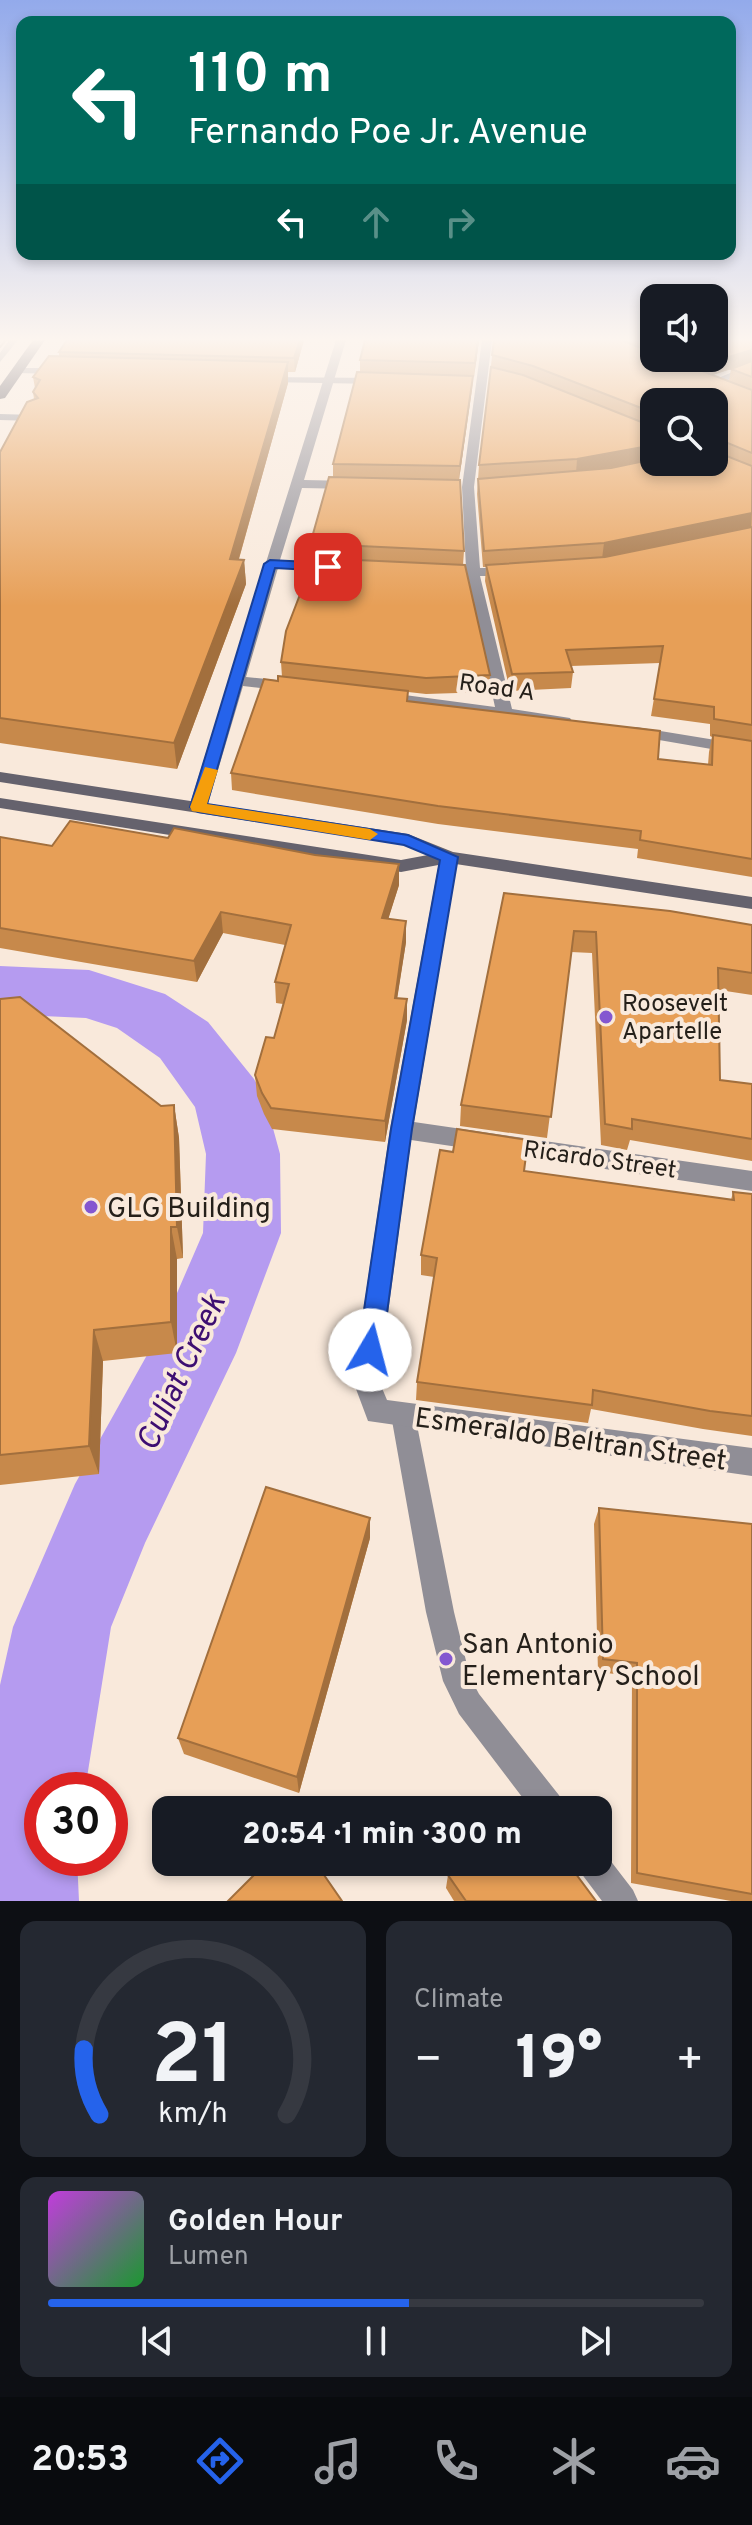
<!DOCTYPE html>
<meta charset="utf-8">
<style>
:root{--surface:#171b24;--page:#242831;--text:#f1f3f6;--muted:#9ea1a6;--line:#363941;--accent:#2563eb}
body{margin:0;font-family:Overpass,sans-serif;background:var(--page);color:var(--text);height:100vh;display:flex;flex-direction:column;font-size:30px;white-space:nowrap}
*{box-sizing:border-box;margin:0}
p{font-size:26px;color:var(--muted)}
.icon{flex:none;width:44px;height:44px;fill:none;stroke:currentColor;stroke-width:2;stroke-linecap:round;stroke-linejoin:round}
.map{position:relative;height:1901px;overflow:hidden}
.side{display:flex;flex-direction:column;gap:20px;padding:20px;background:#0d0f14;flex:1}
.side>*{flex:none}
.guide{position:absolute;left:16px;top:16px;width:720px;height:244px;border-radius:16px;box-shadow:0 4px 12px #0003;background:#00695c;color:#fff;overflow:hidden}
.buttons{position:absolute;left:640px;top:284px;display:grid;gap:16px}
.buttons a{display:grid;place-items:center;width:88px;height:88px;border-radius:16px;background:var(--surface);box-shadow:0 4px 12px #0003;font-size:40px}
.speed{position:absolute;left:24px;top:1772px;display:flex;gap:16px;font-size:40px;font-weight:700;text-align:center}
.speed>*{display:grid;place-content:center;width:104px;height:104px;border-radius:50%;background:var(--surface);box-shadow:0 4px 12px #0003;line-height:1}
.speed .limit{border:12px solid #d22;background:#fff;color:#111}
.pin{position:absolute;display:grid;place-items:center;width:68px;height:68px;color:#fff;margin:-34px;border-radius:16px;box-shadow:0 4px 12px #0006}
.me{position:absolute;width:88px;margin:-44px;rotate:8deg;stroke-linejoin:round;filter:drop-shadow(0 0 6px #0008)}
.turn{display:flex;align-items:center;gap:28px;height:168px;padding:0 40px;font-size:36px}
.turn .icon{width:104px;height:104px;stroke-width:2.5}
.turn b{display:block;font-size:56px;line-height:68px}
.lanes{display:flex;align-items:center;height:76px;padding:0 40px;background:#0003;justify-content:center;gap:40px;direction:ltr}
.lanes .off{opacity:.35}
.big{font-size:60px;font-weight:800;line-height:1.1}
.side .card{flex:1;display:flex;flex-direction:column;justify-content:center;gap:12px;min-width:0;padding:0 28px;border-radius:16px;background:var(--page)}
.side .dial{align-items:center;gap:0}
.dial svg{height:208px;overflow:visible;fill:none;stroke:var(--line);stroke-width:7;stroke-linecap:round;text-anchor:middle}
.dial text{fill:var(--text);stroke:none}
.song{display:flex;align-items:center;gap:24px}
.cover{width:96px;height:96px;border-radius:12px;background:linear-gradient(135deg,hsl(290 70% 55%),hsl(130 70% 35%))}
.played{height:8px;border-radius:4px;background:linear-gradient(90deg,var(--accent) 55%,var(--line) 55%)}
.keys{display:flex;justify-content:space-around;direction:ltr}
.heat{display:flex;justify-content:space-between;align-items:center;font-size:44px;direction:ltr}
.side .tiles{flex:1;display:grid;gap:20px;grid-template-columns:1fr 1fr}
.card:last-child{grid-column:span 2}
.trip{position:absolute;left:152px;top:1796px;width:460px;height:80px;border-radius:16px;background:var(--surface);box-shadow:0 4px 12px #0003;font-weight:800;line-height:80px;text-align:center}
.dock{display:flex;height:128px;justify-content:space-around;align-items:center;background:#090b0e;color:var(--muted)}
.dock .icon{width:56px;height:56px}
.dock .on{color:var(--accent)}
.dock b{font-size:36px;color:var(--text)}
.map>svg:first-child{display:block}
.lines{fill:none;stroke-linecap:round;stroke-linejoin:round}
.river{fill:#b59bf0;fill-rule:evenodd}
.lane{fill:#908e96;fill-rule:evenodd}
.street{fill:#908e96;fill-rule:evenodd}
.secondary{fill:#65626d;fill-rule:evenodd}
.highway{fill:#2e2a38;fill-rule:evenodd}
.tram{stroke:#6d655c;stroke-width:2}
.wall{fill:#c7894b;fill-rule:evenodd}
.shaded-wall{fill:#a26f3d}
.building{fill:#e79f57;stroke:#a26f3d;stroke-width:2}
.route{fill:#2563eb;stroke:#184099;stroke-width:2}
.slow{fill:#f59e0b}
.poi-dot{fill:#8457d0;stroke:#f9e9db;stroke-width:3}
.labels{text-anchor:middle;stroke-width:8;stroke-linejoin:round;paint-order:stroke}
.street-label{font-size:24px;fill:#25201a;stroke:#f9e9db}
.poi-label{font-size:24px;fill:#25201a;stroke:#f9e9db;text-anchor:start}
.near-poi-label{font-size:28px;fill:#25201a;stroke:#f9e9db;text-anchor:start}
.near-street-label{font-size:28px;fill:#25201a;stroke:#f9e9db}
.near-water-label{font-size:32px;font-style:italic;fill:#3d0e72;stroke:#f9e9db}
</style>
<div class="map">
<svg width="752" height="1901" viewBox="0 0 752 1901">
<rect width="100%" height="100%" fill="#f9e9db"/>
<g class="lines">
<path class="river" d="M0,966L89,970L165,994L208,1022L254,1079L265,1099L280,1154L281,1233L236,1353L145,1543L111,1627L85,1790H42V1858H77L79,1901H0V1685L13,1627L75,1484L161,1330L203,1233L206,1154L195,1107L160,1058L117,1028L86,1018L0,1014Z"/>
<g class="lane">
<path d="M9,340H18L0,362V353Z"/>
<path d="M13,368H61L66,371L61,374L16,373L13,372Z"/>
<path d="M264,377L377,378L382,381L377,384L267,382L262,379Z"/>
<path d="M0,414L34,415L39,418L34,421L0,420Z"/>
<path d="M403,1403L412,1407L415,1415L454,1612L470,1677L479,1694L562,1799L566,1810H532L459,1714L443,1681L426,1612L391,1415L394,1407Z"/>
<path d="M598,1849L603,1851L633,1890L638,1901H602L581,1873L576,1862H598Z"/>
</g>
<g class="street">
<path d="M336,340H346L304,480L352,481L358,485L352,489L302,488L280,560L338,563L345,567L338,571L278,568L246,677L287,681L295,686L287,691L243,686L207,807L198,812L192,811L189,807Z"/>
<path d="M482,340H492L474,487L480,568H510L517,572L510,576H480L512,709L570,718L572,721L564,726L382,702L374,697L382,692L495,707L467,576H442L435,572L442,568H466L462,487Z"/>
<path d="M752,364V371L715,385L706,383Z"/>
<path d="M636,727L752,746V756L630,735L628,732Z"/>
<path d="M449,851L458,857L414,1122L752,1171V1191L411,1140L379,1381L387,1400L752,1448V1476L368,1421L353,1381L390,1129L440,857Z"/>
</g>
<path class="secondary" d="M0,772L408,834L453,852L752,897V909L449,863L401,872L0,808V798L401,860L428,855L404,845L0,782Z"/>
<path class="highway" d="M33,340H45L5,398L0,399V386Z"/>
<path class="tram" d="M0,347L6,340"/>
</g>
<g class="wall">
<path d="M304,340L295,372H288V383L239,559L244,560L246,584L177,769L0,743V452L34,399L33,392L35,388L33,377L59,356V352Z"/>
<path d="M479,340L474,377H473L459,480L464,551L463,565L490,675L489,692L426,694L408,692L407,701L658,759L708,765L709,752L712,737L710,736V724L651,716L660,663L571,666L573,672L571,688L510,691L485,581L486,567H483L477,494L479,465L494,340H654V358H714L752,340V877L637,858L638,849L438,824L232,790L231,773L278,681L282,677L281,662L319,559V556H311V541L333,477V464L360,373V360ZM737,367L731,369L729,381L712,375ZM654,402L714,462H654Z"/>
<path d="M0,837L52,846L168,838L399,864V885L388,919L406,921V942L397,998L407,999V1020L385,1142L272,1129L264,1114L257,1096L255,1075L274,1038L283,1004L276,1003L275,982L285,945L223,933L197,982L0,948Z"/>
<path d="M504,893L752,925V995L719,990L720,1080L752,1084V1161L630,1140L627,1150L601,1145L592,953L571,952L547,1138L460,1126L461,1105Z"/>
<path d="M0,999L161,1106L174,1105L179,1138L183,1258L177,1259V1353L103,1361L99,1474L0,1485Z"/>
<path d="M524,1171L731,1200L733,1192L752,1194V1436L703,1429L591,1409L588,1423L416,1400L417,1382L434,1277L421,1275V1255Z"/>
<path d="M599,1508L752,1524V1901H731L631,1883L632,1676L598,1672L594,1524Z"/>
<path d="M370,1538L299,1793L184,1754L178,1738Z"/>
<path d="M448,1875L596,1901H454L446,1888Z"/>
</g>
<g class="shaded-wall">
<path d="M300,340H304L295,372L294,358Z"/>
<path d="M478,340H479L474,377L475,363Z"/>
<path d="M752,350V362L710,376L712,362Z"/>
<path d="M288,362V383L232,583L230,559Z"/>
<path d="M473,376L472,389L459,480L460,466Z"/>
<path d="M654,445V459L576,474L577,459Z"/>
<path d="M752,513L751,528L602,559L604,543Z"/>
<path d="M244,560L246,584L177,769L174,743Z"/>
<path d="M399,864V885L382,939V918Z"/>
<path d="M221,912L223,933L197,982L194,961Z"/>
<path d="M406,921V942L394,1019L395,998Z"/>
<path d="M407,999V1020L385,1142V1121Z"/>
<path d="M174,1105L179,1138L183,1258L177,1227Z"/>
<path d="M171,1227L177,1259V1353L171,1322Z"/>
<path d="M94,1330L103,1361L99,1474L89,1446Z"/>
<path d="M370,1518V1538L299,1793L297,1777Z"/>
</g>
<g class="building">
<path d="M67,340H300L294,358L59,352Z"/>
<path d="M365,340H478L475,363L360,360Z"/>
<path d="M494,340H621L654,353V358H668L752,390V453L718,439L714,444V402H654V413L533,366L492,355Z"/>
<path d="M714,340H752V350L712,362L701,358H714Z"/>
<path d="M49,356L288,362L230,559L244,560L174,743L0,718V452L27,402L38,398L33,392L40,380L33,377Z"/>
<path d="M752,361V377L731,369Z"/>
<path d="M491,367L523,375L654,427V445L577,459L479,465Z"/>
<path d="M357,372L473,376L460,466L333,464Z"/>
<path d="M714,451L752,466V513L604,543L484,551L478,479L611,468L654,459V462H714Z"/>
<path d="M329,477L460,480L464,551L319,544L320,541H311Z"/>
<path d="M752,527V725L714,719V707L654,699L663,646L566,650L573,672L512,674L486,565L605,557Z"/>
<path d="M314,558L465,565L490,675L426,678L281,662L286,631Z"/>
<path d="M278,676L408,691L407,701L660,731L658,759L712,765L713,735L752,741V859L640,840L641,831L438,806L231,773L264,679L278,681Z"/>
<path d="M70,821L168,838L174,828L315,855L399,864L382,918L406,921L395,998L407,999L385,1121L271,1108L262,1093L255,1075L266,1037L274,1038L289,984L275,982L291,925L221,912L194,961L0,928V837L52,846Z"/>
<path d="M504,893L670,911L752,925V973L718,968L720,1080L752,1084V1139L632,1119V1129L605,1124L596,932L574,931L551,1117L461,1105Z"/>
<path d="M20,997L161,1106L174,1105L177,1227H171V1322L94,1330L89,1446L0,1455V999Z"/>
<path d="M457,1129L528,1140L524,1171L734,1200L733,1192L752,1194V1416L710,1411L593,1390L592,1405L417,1382L437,1258L421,1255L440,1150L453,1152Z"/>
<path d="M266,1487L370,1518L297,1777L178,1738Z"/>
<path d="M599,1508L752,1524V1894L637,1873V1663L603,1659Z"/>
<path d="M521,1801L528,1810H512Z"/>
<path d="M267,1862H315L342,1901H228Z"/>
<path d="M461,1862H567L596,1901H466L448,1875Z"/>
</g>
<linearGradient id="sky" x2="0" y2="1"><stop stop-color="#93aaeb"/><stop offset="0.56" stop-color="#fcf5ef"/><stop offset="1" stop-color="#fcf5ef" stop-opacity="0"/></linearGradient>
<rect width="752" height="606" fill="url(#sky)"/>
<path class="route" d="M270,560L328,563L335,567L328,571L275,568L207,804L408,835L458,857L412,1129L382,1350L379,1358L370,1361L362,1358L358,1350L391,1129L440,860L404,845L198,812L190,807L264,564Z"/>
<path class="slow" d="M205,767L218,770L207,804L370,829L378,834L370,840L192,811L190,807Z"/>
<g class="poi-dot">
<circle cx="606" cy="1017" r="8"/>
<circle cx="91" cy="1207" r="8"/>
<circle cx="446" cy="1659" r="8"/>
</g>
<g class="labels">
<g class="street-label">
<text transform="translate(497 687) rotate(8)" y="8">Road A</text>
<text transform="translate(600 1159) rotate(8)" y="8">Ricardo Street</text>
</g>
<g class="poi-label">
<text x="622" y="1011">Roosevelt<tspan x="622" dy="28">Apartelle</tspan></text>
</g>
<g class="near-poi-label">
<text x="107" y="1217">GLG Building</text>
<text x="462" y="1653">San Antonio<tspan x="462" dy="32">Elementary School</tspan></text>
</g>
<g class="near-street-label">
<text transform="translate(571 1438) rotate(8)" y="10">Esmeraldo Beltran Street</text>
</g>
<g class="near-water-label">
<text transform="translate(180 1372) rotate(-65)" y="11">Culiat Creek</text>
</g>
</g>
</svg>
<div class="buttons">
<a><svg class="icon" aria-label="sound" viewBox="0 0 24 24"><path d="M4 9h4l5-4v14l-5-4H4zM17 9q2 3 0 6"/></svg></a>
<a><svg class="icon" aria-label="search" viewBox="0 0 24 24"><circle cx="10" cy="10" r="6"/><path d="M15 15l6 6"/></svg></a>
</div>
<div class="speed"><div class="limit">30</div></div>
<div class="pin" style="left:328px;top:567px;background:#d93025"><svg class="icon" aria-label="arrive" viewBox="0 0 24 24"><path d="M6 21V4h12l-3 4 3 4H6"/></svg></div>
<svg class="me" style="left:370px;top:1350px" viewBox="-20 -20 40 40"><circle r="19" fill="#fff"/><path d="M0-13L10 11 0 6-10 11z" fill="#2563eb"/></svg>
<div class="trip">20:54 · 1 min · 300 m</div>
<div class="guide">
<div class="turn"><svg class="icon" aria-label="left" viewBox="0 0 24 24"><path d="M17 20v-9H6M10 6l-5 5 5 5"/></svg><div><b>110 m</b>Fernando Poe Jr. Avenue</div></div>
<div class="lanes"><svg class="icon" aria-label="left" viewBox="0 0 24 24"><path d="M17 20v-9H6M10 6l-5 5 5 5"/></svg><svg class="icon off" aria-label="ahead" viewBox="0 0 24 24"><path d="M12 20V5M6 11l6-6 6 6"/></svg><svg class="icon off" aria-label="right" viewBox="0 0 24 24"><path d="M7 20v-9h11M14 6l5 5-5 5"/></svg></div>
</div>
</div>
<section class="side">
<div class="tiles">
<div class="card dial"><svg viewBox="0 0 100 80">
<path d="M14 69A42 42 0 1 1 86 69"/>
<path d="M14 69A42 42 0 0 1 8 44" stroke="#2563eb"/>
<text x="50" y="56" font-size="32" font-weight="700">21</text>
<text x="50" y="72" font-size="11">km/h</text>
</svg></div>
<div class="card"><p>Climate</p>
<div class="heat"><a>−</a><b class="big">19°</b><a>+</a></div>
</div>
<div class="card">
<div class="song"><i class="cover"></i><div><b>Golden Hour</b><p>Lumen</p></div></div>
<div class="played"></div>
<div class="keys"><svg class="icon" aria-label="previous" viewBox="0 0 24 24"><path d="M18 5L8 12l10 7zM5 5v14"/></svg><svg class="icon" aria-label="pause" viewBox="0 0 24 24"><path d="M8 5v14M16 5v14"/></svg><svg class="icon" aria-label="next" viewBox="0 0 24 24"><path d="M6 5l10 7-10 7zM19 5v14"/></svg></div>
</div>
</div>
</section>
<nav class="dock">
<b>20:53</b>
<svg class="icon on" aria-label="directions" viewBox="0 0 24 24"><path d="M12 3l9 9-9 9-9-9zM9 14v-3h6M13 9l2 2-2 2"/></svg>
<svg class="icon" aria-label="music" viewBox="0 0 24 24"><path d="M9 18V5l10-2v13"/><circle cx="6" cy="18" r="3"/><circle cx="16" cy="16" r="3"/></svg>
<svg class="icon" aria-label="phone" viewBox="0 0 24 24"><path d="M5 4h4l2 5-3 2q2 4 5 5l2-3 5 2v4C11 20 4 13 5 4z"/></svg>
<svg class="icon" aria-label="climate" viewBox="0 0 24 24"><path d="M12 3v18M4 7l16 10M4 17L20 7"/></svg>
<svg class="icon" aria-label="car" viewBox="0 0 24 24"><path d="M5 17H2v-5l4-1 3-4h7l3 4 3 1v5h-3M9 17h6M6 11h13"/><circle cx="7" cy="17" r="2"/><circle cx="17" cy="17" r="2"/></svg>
</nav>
